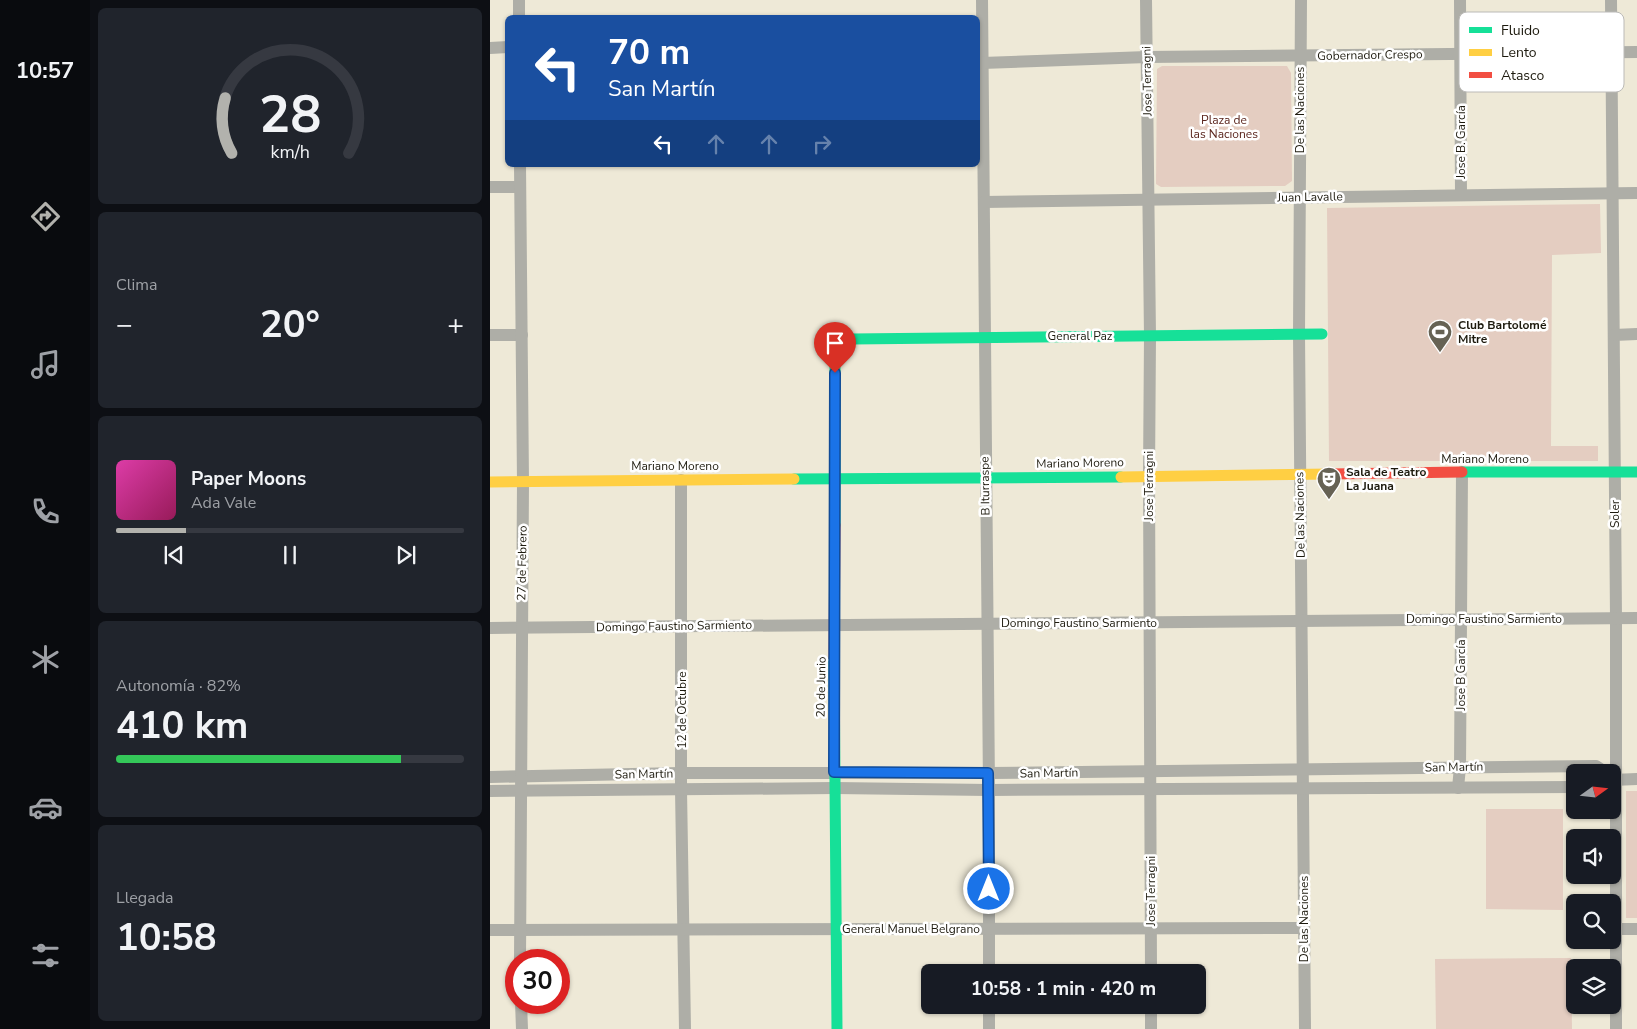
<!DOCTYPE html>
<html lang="es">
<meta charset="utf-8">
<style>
:root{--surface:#171b24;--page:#20242c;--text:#f1f3f6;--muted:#9ea1a6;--line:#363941;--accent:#b2b2ad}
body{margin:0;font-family:"Nunito Sans",sans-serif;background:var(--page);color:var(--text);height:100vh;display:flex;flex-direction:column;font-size:19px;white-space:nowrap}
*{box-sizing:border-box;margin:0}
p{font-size:16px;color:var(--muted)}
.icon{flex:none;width:28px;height:28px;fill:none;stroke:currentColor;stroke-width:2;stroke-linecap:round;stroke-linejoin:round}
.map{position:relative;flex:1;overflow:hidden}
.side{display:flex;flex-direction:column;gap:8px;padding:8px;background:#0d0f14;width:400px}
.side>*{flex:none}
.banner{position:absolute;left:15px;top:15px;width:475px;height:152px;border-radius:8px;box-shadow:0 1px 4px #0004;background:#1a4fa0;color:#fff;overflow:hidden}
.needle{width:32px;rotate:75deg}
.buttons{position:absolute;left:1076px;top:764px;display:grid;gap:10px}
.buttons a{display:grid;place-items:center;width:55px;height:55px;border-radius:8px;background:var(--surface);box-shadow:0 1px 4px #0004;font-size:25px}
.speed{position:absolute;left:15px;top:949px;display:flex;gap:10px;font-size:25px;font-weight:700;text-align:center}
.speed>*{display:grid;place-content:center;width:65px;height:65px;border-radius:50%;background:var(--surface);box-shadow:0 1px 4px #0004;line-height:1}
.speed .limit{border:8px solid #d22;background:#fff;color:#111}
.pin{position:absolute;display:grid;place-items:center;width:42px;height:42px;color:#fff;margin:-51px -21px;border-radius:50% 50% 50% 0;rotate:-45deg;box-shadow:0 0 5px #0007}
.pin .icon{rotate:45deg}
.me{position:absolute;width:55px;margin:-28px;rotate:0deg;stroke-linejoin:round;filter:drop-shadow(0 0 4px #0008)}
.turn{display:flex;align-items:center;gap:18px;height:105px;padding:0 20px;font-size:22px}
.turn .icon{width:65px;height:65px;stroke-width:2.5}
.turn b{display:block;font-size:35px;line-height:42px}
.lanes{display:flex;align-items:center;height:48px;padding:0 20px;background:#0003;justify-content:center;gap:25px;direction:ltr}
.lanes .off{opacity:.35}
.big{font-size:38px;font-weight:700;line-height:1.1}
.side .tile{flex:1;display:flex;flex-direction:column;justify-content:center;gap:8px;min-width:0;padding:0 18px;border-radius:8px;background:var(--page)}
.side .dial{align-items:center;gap:0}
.dial svg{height:130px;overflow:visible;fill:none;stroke:var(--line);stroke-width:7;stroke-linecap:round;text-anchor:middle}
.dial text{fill:var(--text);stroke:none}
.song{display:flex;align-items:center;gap:15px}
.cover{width:60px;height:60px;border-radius:8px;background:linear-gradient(135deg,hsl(320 70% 55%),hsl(330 70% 35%))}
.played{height:5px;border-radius:2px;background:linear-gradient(90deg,var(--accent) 20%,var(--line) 20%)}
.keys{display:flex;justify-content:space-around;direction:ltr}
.heat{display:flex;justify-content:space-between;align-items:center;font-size:28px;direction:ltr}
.charge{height:8px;border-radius:4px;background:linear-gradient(90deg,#34c759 82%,var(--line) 0)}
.trip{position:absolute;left:431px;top:964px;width:285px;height:50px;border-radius:8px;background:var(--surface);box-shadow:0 1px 4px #0004;font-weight:700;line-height:50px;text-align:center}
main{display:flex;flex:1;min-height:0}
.tab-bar{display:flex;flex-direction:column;width:90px;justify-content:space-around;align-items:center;background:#090b0e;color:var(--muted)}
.tab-bar .icon{width:35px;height:35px}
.tab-bar .selected{color:var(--accent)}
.tab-bar b{font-size:22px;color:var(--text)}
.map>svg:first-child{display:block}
.green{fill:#e4cdc1}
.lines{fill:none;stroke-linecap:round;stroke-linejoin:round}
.street{stroke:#aeaea7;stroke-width:12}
.fast{stroke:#16e098;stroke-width:11}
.slow{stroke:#ffcf43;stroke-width:11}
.jam{stroke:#f24e42;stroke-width:11}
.route-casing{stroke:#114b97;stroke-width:12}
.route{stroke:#1a73e8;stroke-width:9}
.labels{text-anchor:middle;stroke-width:5;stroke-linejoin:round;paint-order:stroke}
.street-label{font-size:12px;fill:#1d1a0e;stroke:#fff}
.park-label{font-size:12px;fill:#5a251d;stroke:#fff}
.poi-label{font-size:12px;font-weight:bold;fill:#1d1a0e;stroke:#fff;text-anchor:start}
.key{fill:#fff;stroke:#bbbab7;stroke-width:1}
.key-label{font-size:14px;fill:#1d1a0e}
</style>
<main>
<nav class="tab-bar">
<b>10:57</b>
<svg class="icon selected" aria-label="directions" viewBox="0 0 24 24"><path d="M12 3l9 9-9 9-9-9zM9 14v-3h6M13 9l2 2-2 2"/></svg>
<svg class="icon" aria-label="music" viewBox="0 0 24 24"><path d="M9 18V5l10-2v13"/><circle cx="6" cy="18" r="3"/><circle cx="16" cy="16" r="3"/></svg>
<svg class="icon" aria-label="phone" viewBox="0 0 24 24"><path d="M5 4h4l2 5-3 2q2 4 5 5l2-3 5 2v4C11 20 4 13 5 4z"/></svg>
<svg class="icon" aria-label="climate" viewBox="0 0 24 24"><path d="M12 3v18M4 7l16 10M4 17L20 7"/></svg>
<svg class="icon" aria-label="car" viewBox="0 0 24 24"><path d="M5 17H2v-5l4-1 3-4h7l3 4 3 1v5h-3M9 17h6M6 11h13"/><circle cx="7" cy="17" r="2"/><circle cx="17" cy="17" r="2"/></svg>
<svg class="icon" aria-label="filters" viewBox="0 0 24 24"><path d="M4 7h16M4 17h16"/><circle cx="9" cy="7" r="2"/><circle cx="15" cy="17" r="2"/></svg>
</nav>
<section class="side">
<div class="tile dial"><svg viewBox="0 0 100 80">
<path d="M14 69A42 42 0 1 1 86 69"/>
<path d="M14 69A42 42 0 0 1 10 35" stroke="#b2b2ad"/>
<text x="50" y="56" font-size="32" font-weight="700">28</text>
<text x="50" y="72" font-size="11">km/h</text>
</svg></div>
<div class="tile"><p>Clima</p>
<div class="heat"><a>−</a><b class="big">20°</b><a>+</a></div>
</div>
<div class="tile">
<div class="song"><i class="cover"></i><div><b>Paper Moons</b><p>Ada Vale</p></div></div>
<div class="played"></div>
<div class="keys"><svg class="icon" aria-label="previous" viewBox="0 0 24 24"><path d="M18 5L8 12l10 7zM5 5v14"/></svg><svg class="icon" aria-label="pause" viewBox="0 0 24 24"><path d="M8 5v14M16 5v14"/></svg><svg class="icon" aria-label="next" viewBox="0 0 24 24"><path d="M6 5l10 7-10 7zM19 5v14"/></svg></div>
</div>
<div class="tile"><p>Autonomía · 82%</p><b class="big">410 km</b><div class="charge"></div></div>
<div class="tile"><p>Llegada</p><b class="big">10:58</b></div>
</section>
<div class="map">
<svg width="1147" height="1029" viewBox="0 0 1147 1029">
<rect width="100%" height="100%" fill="#eee9d7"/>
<g class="green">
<path d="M672,66H797L801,73L802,181L795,186L671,187L666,184L667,69Z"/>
<path d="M1110,204L1111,253L1062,255L1061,446H1108V461H839L837,208Z"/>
<rect x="1136" y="791" width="11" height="127"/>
<path d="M996,809H1073V910L996,909Z"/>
<path d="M1081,958L1082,1029H946L945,959Z"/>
</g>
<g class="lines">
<g class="street">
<path d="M29,0V18"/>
<path d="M492,0L499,790V972"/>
<path d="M656,0L660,336L659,476L661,972"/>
<path d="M811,0L809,334L815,1029"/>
<path d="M970,0L971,195"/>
<path d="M1121,0L1126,618V1029"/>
<path d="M0,48L18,47"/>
<path d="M492,63L657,57L1147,52"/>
<path d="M0,187H30"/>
<path d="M494,202L1147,193"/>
<path d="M0,335H32"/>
<path d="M1124,335L1147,334"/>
<path d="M191,480V790L195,1029"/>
<path d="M0,628L1147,618"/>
<path d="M0,777L192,773H499L1106,766L1115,772"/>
<path d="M1122,780L1147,779"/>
<path d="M968,788L970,767L972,472"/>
<path d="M0,791L345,788L499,790L1085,787"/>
<path d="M1125,929H1147"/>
<path d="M0,930L814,928"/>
<path d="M30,960L33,482L30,165"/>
<path d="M31,1002L32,1029"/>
<path d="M499,1029V1005"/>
<path d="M661,1029V1005"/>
</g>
<g class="fast">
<path d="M972,472H1147"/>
<path d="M304,479L631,477"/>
<path d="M345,525V355L350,346L362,339L832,334"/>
<path d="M344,658L347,1029"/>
</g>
<g class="slow">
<path d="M631,477L841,474"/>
<path d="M0,482L304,479"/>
</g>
<g class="jam">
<path d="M841,474L972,472"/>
<path d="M344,658L345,525"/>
</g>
</g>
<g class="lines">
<defs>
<path id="route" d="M345,373L344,772L498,773L499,889"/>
</defs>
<use href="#route" class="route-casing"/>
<use href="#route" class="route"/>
</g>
<defs>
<symbol id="stadium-pin" viewBox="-11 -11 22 30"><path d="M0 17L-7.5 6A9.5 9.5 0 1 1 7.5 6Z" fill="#666254" stroke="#fff"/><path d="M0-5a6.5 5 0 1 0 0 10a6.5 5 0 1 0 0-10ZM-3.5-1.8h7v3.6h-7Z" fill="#fff"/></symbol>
<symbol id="theatre-pin" viewBox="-11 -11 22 30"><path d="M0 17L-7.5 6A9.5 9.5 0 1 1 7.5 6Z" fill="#666254" stroke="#fff"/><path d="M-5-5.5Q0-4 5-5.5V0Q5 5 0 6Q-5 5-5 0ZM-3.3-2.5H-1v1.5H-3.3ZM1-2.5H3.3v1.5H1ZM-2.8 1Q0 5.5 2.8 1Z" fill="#fff"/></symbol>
</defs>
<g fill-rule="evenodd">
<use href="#stadium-pin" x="936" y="318" width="28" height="38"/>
<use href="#theatre-pin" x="825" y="465" width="28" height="38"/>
</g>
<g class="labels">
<g class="street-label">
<text transform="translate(880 55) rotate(-1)" y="4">Gobernador Crespo</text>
<text transform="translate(657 81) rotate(-91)" y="4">Jose Terragni</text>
<text transform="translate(810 110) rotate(-90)" y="4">De las Naciones</text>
<text transform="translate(971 142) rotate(-90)" y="4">Jose B. García</text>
<text transform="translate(820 197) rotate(-1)" y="4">Juan Lavalle</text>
<text x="590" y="340">General Paz</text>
<text x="995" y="463">Mariano Moreno</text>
<text transform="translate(590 463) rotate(-1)" y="4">Mariano Moreno</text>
<text x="185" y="470">Mariano Moreno</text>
<text transform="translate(495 486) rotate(-91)" y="4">B Iturraspe</text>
<text transform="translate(659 486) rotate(-90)" y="4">Jose Terragni</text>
<text transform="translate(1125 514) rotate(-90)" y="4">Soler</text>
<text transform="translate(810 515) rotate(-91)" y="4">De las Naciones</text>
<text transform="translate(32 563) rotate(-89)" y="4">27 de Febrero</text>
<text x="994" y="623">Domingo Faustino Sarmiento</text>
<text x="589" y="627">Domingo Faustino Sarmiento</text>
<text transform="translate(184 626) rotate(-1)" y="4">Domingo Faustino Sarmiento</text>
<text transform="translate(971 675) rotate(-90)" y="4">Jose B García</text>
<text transform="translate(331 687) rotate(-89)" y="4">20 de Junio</text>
<text transform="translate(192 710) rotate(-90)" y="4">12 de Octubre</text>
<text transform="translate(964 767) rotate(-1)" y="4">San Martín</text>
<text transform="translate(559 773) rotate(-1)" y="4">San Martín</text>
<text transform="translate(154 774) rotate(-1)" y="4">San Martín</text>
<text transform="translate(661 891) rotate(-90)" y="4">Jose Terragni</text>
<text transform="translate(814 919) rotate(-90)" y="4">De las Naciones</text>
<text x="421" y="933">General Manuel Belgrano</text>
</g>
<g class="park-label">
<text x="734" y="124">Plaza de<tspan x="734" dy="14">las Naciones</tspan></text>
</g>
<g class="poi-label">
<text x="968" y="329">Club Bartolomé<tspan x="968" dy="14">Mitre</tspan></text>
<text x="856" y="476">Sala de Teatro<tspan x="856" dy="14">La Juana</tspan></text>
</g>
</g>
<rect x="969" y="12" width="165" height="80" rx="8" class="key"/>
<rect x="979" y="27" width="23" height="6" fill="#16e098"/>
<rect x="979" y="49" width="23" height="7" fill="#ffcf43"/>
<rect x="979" y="72" width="23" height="6" fill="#f24e42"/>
<g class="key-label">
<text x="1011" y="35">Fluido</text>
<text x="1011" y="57">Lento</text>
<text x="1011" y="80">Atasco</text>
</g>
</svg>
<div class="buttons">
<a><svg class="needle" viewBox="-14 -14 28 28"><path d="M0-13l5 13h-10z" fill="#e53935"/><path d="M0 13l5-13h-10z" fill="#9ea1a6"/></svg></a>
<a><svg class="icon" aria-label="sound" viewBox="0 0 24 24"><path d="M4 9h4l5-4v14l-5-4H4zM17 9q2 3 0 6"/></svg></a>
<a><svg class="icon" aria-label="search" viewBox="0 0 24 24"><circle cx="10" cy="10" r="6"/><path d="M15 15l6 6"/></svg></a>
<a><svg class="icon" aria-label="layers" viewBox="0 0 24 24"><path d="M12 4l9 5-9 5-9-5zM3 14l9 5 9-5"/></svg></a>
</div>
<div class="speed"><div class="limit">30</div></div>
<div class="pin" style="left:345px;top:373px;background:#d93025"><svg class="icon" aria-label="arrive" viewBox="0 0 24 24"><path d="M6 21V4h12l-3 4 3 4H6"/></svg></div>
<svg class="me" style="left:499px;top:889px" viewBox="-20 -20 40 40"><circle r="17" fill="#1a73e8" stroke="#fff" stroke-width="3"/><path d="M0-11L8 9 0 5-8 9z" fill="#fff"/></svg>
<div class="trip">10:58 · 1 min · 420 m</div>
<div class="banner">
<div class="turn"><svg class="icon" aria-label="left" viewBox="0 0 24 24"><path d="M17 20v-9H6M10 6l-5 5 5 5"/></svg><div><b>70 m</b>San Martín</div></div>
<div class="lanes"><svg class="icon" aria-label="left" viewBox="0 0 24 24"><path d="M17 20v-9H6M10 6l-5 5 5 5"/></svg><svg class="icon off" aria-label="ahead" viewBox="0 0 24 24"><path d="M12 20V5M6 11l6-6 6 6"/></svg><svg class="icon off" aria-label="ahead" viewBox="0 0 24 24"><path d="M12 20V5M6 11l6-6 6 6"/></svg><svg class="icon off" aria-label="right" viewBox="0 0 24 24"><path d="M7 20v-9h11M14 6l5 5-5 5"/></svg></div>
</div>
</div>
</main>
